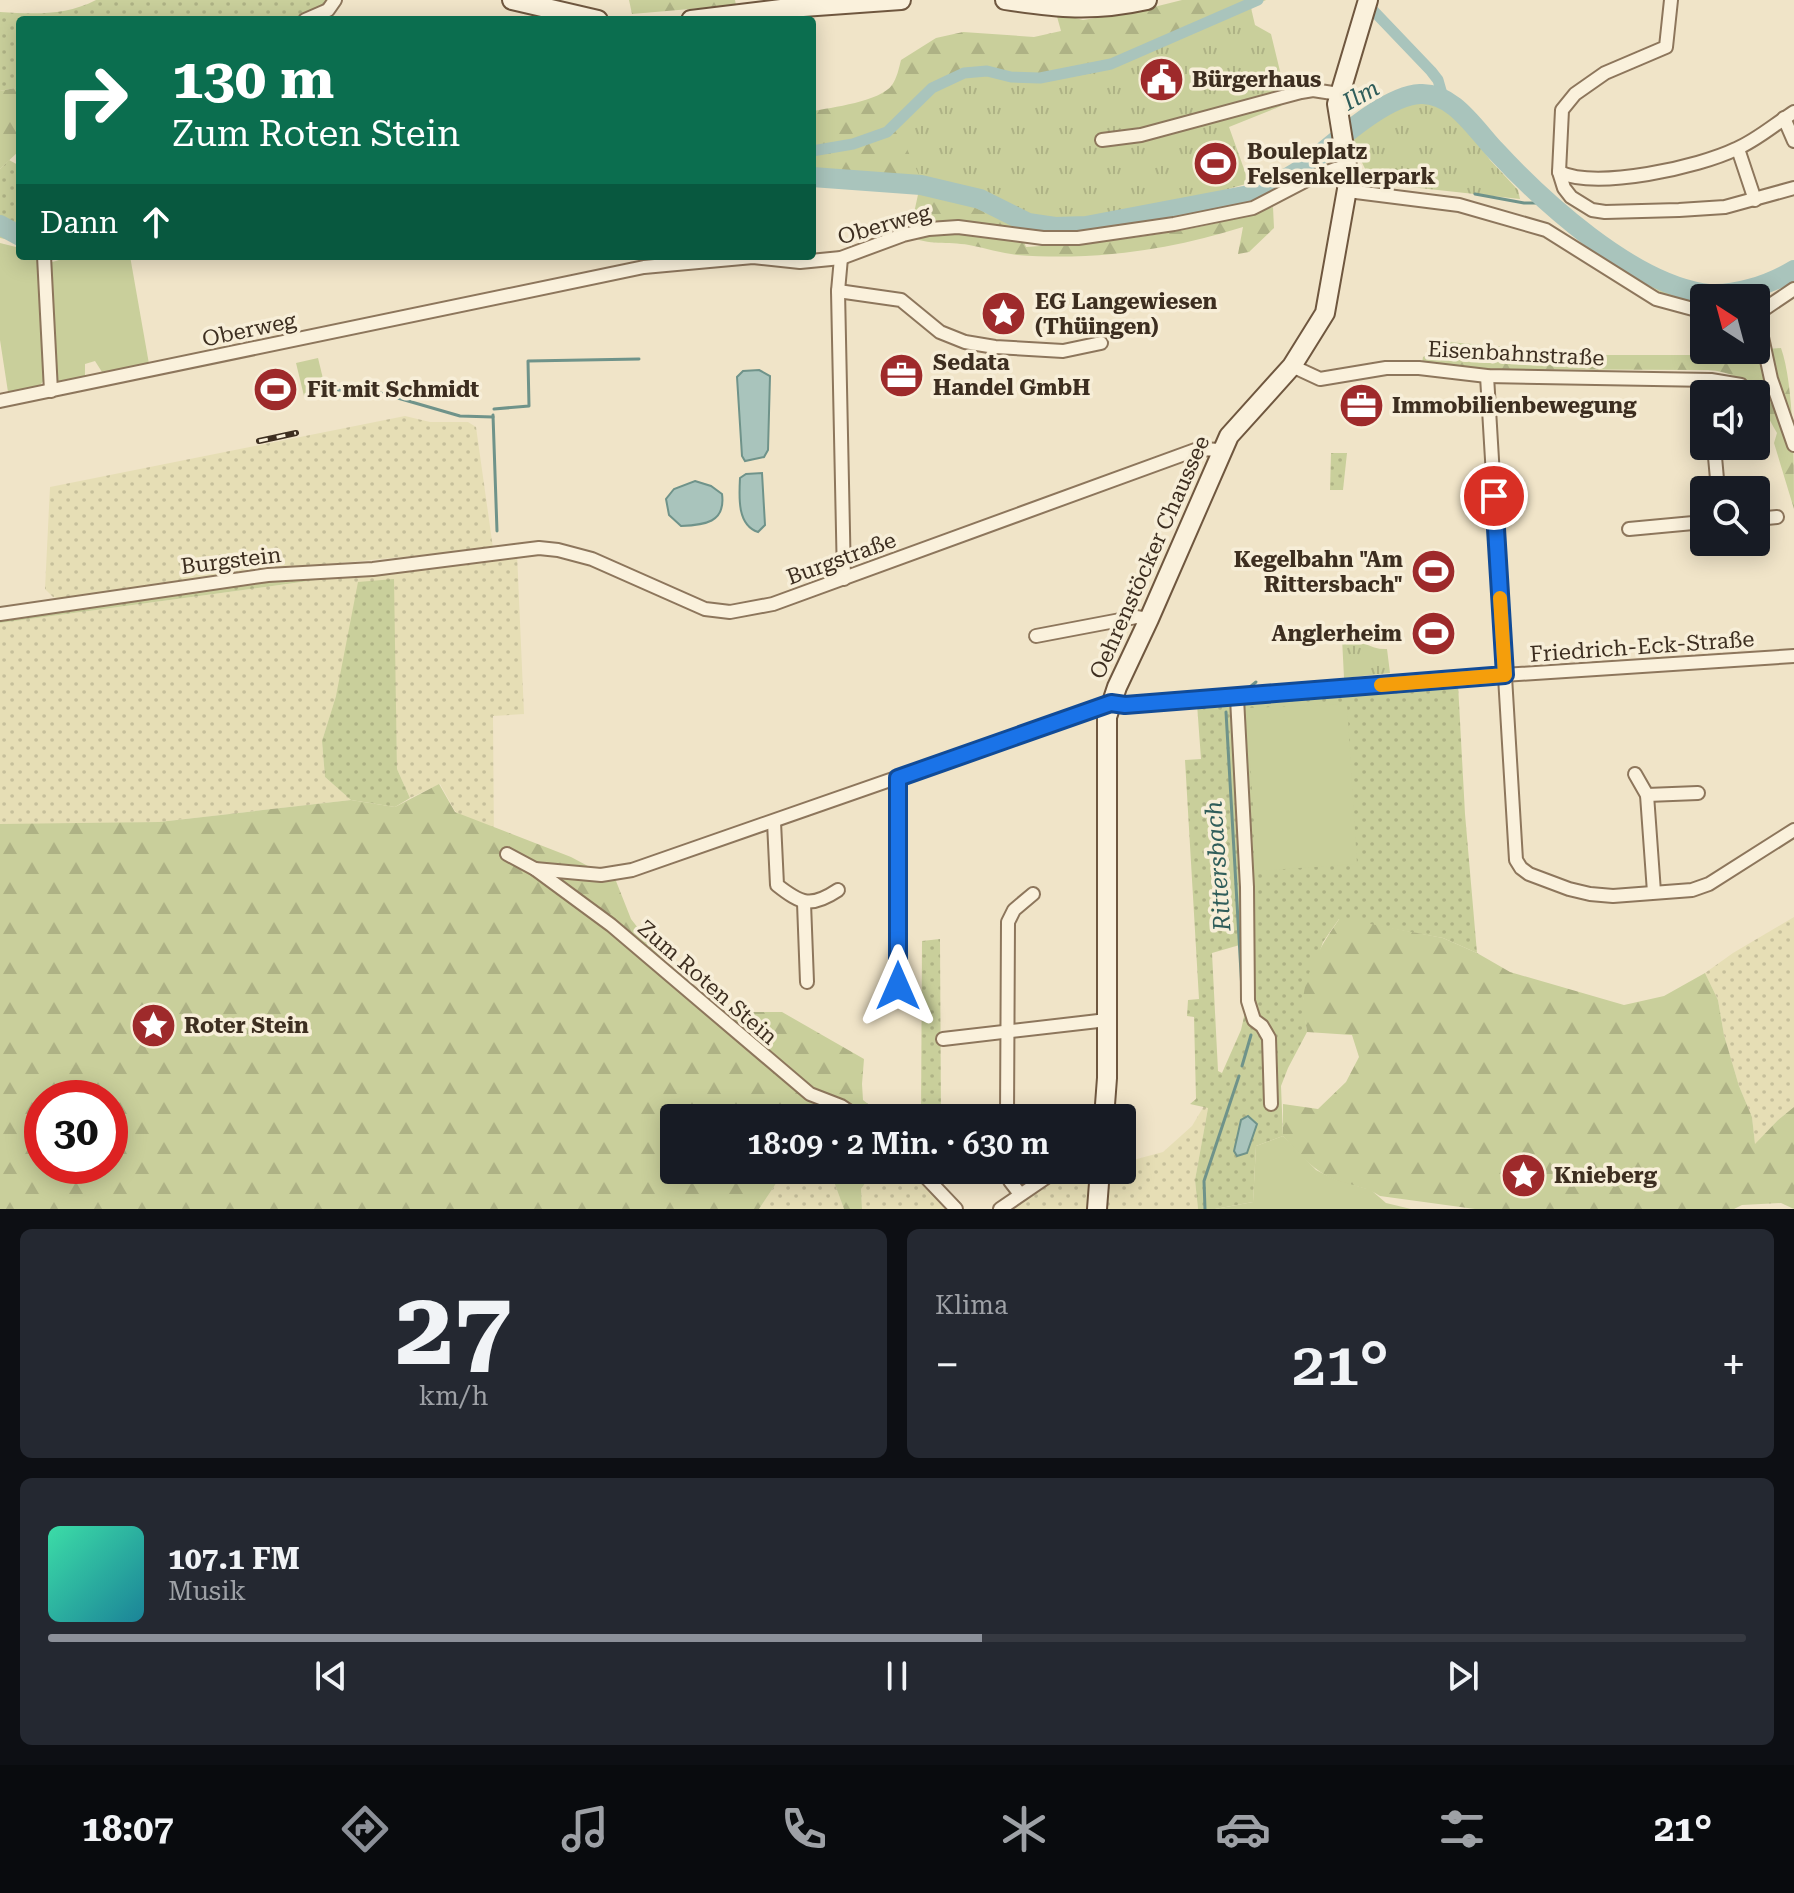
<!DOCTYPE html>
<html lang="de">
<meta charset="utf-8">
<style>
:root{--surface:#171b24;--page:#242831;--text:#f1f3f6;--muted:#9ea1a6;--line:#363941;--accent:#8c9099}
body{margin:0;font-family:"Roboto Serif",serif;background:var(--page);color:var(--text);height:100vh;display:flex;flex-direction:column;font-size:30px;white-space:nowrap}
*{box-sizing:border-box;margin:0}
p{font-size:26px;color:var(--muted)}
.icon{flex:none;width:44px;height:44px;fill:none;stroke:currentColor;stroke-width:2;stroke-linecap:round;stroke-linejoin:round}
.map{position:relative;height:1209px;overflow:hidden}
.details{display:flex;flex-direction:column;gap:20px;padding:20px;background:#0d0f14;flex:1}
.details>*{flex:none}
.banner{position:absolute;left:16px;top:16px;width:800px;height:244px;border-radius:8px;box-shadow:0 4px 20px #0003;background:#0b6e4f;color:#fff;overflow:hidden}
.needle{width:52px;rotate:324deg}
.fabs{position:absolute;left:1690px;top:284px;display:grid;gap:16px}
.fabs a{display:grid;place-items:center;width:80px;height:80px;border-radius:8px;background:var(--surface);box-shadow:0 4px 20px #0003;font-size:40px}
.speed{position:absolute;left:24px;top:1080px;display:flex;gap:16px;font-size:40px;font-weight:700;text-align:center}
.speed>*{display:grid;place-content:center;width:104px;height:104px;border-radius:50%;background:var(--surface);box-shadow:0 4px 20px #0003;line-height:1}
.speed .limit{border:12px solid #d22;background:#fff;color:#111}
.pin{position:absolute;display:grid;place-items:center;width:68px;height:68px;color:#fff;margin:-34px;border:4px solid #fff;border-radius:50%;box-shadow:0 2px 8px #0007}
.me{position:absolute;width:88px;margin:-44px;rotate:0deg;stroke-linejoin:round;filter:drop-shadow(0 0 6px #0008)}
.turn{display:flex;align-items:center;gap:28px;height:168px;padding:0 24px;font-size:36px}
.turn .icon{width:104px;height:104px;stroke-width:2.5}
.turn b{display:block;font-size:56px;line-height:68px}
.then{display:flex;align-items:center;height:76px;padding:0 24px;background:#0003;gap:16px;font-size:30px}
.big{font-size:60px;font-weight:600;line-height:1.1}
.details .tile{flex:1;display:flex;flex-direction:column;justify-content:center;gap:12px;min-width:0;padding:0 28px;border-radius:12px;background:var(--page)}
.details .dial{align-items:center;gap:0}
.dial b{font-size:104px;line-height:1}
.song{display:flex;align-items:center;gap:24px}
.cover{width:96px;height:96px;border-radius:12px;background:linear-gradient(135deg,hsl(160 70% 55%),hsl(190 70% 35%))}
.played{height:8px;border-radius:4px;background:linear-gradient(90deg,var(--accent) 55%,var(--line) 55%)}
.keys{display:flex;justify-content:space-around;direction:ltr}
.heat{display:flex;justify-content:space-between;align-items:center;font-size:44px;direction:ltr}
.details .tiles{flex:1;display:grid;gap:20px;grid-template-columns:1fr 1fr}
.tile:last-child{grid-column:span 2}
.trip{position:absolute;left:660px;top:1104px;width:476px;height:80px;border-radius:8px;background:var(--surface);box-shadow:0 4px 20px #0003;font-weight:600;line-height:80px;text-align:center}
.tabs{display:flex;height:128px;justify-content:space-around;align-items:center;background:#090b0e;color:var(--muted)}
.tabs .icon{width:56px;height:56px}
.tabs .selected{color:var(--accent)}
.tabs b{font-size:36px;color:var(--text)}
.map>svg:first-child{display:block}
.farmland{fill:url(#farmland-dots)}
.grass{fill:url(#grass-dots);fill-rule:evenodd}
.forest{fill:url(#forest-firs);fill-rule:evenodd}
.park{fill:url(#park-tufts)}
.garden{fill:#c9cf9b}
.water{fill:#a9c4bc;stroke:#6f938a;stroke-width:2}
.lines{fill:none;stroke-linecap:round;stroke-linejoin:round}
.stream{stroke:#6f938a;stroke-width:3}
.canal{stroke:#a9c4bc;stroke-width:11}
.river{stroke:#a9c4bc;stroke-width:20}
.street-casing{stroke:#8d765c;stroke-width:16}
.secondary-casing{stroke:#6f573f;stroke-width:22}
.street{stroke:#faf1dc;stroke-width:12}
.secondary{stroke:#faf1dc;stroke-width:18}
.rail-casing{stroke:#3d2e20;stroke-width:6}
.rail{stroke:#f7eed8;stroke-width:3;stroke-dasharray:9;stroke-linecap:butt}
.route-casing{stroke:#114b97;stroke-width:20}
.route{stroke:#1a73e8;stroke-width:14}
.slow{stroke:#f59e0b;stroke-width:14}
.labels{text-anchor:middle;stroke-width:7;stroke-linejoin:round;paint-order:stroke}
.poi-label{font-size:22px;font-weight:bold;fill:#3d2e20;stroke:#f7eed8;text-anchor:start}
.street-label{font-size:22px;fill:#3d2e20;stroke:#f7eed8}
.water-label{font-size:24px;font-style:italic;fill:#2f5d5a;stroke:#f7eed8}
</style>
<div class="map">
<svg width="1794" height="1209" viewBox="0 0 1794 1209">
<defs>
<pattern id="farmland-dots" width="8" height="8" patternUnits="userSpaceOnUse" patternTransform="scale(2)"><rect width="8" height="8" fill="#e6deb5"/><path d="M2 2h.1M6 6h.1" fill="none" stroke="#c6bf9b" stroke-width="1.8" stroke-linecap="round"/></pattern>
<pattern id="grass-dots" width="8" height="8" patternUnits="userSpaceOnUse" patternTransform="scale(2)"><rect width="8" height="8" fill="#c9cf9b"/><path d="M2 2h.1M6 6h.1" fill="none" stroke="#aeb285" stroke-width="1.8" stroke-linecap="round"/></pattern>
<pattern id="forest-firs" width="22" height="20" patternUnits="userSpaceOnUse" patternTransform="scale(2)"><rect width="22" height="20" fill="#c9cf9b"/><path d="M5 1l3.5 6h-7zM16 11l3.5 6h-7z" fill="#aeb285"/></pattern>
<pattern id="park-tufts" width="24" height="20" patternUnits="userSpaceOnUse" patternTransform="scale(2)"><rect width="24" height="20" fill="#c9cf9b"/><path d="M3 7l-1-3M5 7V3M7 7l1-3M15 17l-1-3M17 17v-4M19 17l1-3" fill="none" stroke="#aeb285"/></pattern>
</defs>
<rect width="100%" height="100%" fill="#f0e4c8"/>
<g class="farmland">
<path d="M405,416L430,422H468L476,427L493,548L259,571L144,586L66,600L53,597L45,589L50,487Z"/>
<path d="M517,553L524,714L493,716L494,846L455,811L440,784L410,798L397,769L393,579L336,696L322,741L325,777L351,800L159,822L0,827V623Z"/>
<path d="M1794,917V1107L1778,1120L1755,1145L1752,1117L1739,1086L1724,1035L1718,1000L1705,973L1733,953Z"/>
<path d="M1204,1106L1208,1108L1195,1180L1198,1209H1007L1067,1170H1122V1163L1163,1152L1192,1126Z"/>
<path d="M785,1170H807L833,1179L844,1209H759Z"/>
<path d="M875,1170H914L951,1209H862L861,1189Z"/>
</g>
<g class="grass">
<path d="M96,0H329L326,6L289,20H20V87L0,91V12C34,14 65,16 96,0Z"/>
<path d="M9,160L20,166V242L0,238V169Z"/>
<path d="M1331,453H1347L1343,490H1330Z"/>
<path d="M330,575L338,577L0,623V617L227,584Z"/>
<path d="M394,579L397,769L410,798L395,807L351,800L325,777L322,741L336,696L358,582Z"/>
<path d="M1458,684L1465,814L1477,953L1443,938L1339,919L1323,942L1303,1000L1307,1032L1288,1068L1281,1086L1283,1136L1256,1146L1253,1202L1215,1209H1198L1195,1180L1208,1108L1190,1104L1196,1099L1194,1017L1187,1016L1188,1000L1199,999L1185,760L1201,759L1197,704L1351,695ZM1243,944L1246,1008L1241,1030L1222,1073L1218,1071L1212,953Z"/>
<path d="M940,939L941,1118H921L922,941Z"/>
</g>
<g class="forest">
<path d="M629,0H735L736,5L632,14Z"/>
<path d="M1182,0H1266L1112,68L1040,81L1011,80L987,75L923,184L1018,227L1026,247C1103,243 1201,233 1273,207L1274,228L1249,252L1238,254L1243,227C1170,250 1093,261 1017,255C1001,253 985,248 969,245C947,241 929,246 909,236L919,190L812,174V111C831,108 881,101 892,85C897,78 899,68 901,60L936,38L963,32L1034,37L1061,31L1056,13L1083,20L1138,11Z"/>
<path d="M20,87V150L0,169V91Z"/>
<path d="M1638,272L1677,292L1704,299V305L1667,296L1634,276Z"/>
<path d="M1448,342L1602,355H1691L1781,348C1794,384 1794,465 1794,509L1774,443L1777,433C1758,400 1752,373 1708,370L1486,369L1422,363L1423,357Z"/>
<path d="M439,784L455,812L571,857L616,881L631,919L663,960L722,1012H782L864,1059L862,1084L863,1100L886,1118H674V1170H785L759,1209H0V824L159,822L351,800L395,807ZM42,1098H110V1166H42Z"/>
<path d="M1340,918L1443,938L1477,953L1510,972L1624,1005L1664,996L1705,973L1718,1000L1724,1035L1739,1086L1752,1117L1755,1144L1778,1120L1794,1107V1209L1781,1203L1742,1205L1734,1209H1475L1380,1196C1367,1187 1352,1186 1337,1181C1314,1171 1300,1155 1283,1136V1104L1318,1109L1346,1082L1359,1057L1352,1035L1307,1032C1306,1022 1302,1010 1303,1000C1306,970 1323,942 1340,918Z"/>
<path d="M807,1170H875L861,1189L862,1209H844L833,1179Z"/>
</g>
<g class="park">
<path d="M1251,8L1255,25L1271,34L1286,96L1281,106L1229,127L1249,183L1204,196L1086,220L1018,227L923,184L897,127L924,98L944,84L965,76L987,75L1011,80L1040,81L1112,68Z"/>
<path d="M1416,99L1432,100L1460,119L1490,160L1518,190L1520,199L1392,185L1369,177L1355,148L1352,134L1371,119Z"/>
<path d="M1342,638C1358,637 1370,650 1387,649L1390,673L1344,678Z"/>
</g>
<g class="garden">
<path d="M1225,149L1232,172L1204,178L1201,155Z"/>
<path d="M0,243L20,248V256H39L46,377L39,387L8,392L0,340Z"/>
<path d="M59,256H130L149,364L102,372L95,361L85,364V376L57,384L54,380L49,263L59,260Z"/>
<path d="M318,358L326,391L304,396L296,363Z"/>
<path d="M1347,704L1357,864L1257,871L1247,708Z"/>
<path d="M1283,1136L1316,1170L1336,1180L1371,1190L1386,1203L1411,1209H1215L1253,1202L1256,1146Z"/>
</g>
<g class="water">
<path d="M759,370L770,376L768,450L764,457L745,461L742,456L737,377L743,371Z"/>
<path d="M762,473L765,525L758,532C737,525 739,497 740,478L746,474Z"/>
<path d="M695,481L711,486L722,494C726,523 704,525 681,526L669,515L666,499L674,489Z"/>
<path d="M1248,1116L1257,1124L1247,1153L1237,1156L1234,1151L1241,1120Z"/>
</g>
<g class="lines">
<g class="stream">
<path d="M1475,194L1524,203H1551"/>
<path d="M338,390H370L460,416L493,417"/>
<path d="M494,409L529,406L528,361L639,359"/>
<path d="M493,415L497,531"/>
<path d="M1250,687L1256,682"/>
<path d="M1226,712L1242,990"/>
<path d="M1242,1066L1251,1035"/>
<path d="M1205,1209L1204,1181L1239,1076"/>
</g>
<g class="canal">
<path d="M1366,3L1431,71L1438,80L1444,101"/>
<path d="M812,151L853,144L887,132L932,88L964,73L987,71L1011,77L1040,78L1111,64L1258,0"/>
</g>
<g class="river">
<path d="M812,177L921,185L980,199L1028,223L1055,227L1086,226L1249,195C1268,188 1286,180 1303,168C1332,146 1383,96 1420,94C1453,92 1475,129 1495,150C1543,202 1630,281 1702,293C1731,298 1769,285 1794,270"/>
<path d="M0,225L20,236"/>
</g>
<defs>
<g id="street">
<path d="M1671,0L1666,47L1605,73L1575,94L1562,110L1559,172L1564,188L1571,197L1592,210L1605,212L1679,210L1725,207L1794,188"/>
<path d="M305,20L328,10L335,0"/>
<path d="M1784,118L1794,141"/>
<path d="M1102,140L1141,135L1301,92L1313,90L1339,94"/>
<path d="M1738,149L1755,200"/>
<path d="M1559,172C1597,190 1699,167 1736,149C1757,140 1775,124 1794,112"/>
<path d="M1348,191L1459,205L1546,230L1656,299L1704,312"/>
<path d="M44,256L51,391"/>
<path d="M841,258L838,291L844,579"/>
<path d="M838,291L901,300L940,332L965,342L995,347L1063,351L1101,343"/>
<path d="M1757,314L1771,379L1794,445"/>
<path d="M1757,314L1794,289"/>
<path d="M1292,366L1320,379L1386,368H1419L1487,376L1711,380L1741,385"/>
<path d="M1487,376L1516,860L1521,868L1529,874L1569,889L1590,894L1613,896L1692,890L1709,884L1794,830"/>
<path d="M0,401L644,267L753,257L800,262L841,258L903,235L929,229L958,227L1043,238H1078L1174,224L1253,208L1309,179L1335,169L1348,168"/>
<path d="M1714,446L1718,490"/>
<path d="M1756,519L1777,517"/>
<path d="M1629,529L1704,522"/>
<path d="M0,614L268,575L373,569L539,548L558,550L592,559L705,609L730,612L773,604L1198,449L1222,450"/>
<path d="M1036,636L1136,617L1149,619"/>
<path d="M1237,698L1247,887L1248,1001L1254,1020L1262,1026L1269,1038L1271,1104"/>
<path d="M1635,774L1647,795L1654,892"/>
<path d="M1647,795L1698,793"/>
<path d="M774,822L777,885C801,904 811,908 838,890"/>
<path d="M507,854L535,869L611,925L810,1094L841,1106L859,1118"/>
<path d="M535,869L601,875L632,870L1111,703L1125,705L1178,702L1458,678L1794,656"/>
<path d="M804,903L807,982"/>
<path d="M898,986V778"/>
<path d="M943,1039L1107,1020"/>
<path d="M1007,1118L1008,922L1014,910L1033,894"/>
<path d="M919,1170L956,1209"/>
<path d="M1008,1170L1010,1181L1020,1194"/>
<path d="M1000,1209L1057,1170"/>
</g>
<g id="secondary">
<path d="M512,0L598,20"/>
<path d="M1005,0C1057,8 1093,12 1147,0"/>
<path d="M691,20L789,8L901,0"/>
<path d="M1104,1118L1107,1078V717L1117,687L1149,619L1229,436L1292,366L1325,313L1349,178L1337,104L1368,0"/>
<path d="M1097,1209L1100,1170"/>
</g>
</defs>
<use href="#street" class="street-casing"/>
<use href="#secondary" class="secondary-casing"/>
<use href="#street" class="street"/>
<use href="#secondary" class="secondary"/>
<defs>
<path id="rail" d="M259,441L296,433"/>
</defs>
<use href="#rail" class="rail-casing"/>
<use href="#rail" class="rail"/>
</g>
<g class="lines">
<defs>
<path id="route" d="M898,986V778L1111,703L1125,705L1505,675L1494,496"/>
</defs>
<use href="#route" class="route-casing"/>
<use href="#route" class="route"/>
<path class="slow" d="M1381,685L1505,675L1500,598"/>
</g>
<defs>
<symbol id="civic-disc" viewBox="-11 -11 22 22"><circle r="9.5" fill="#9e2a2b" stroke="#f7eed8"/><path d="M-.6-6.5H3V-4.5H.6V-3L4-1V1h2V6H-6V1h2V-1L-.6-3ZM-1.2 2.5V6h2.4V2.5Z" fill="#fff"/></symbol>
<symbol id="stadium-disc" viewBox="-11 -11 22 22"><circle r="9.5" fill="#9e2a2b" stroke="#f7eed8"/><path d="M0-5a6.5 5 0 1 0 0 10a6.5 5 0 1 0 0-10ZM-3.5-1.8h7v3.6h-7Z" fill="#fff"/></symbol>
<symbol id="sight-disc" viewBox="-11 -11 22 22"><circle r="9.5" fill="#9e2a2b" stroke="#f7eed8"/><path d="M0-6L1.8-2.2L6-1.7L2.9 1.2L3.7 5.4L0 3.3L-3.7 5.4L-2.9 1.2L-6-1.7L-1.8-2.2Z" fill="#fff"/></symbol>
<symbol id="office-disc" viewBox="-11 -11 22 22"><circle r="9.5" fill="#9e2a2b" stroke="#f7eed8"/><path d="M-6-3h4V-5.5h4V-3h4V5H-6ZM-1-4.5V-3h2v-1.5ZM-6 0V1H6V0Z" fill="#fff"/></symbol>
</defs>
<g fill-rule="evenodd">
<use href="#civic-disc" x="1136" y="54" width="51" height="51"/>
<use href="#stadium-disc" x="1190" y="138" width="51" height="51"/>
<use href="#sight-disc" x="978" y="288" width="51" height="51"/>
<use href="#office-disc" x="876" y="350" width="51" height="51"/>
<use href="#stadium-disc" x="250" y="364" width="51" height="51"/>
<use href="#office-disc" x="1336" y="380" width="51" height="51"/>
<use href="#stadium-disc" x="1408" y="546" width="51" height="51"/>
<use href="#stadium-disc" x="1408" y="608" width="51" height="51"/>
<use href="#sight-disc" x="128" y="1000" width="51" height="51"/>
<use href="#sight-disc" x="1498" y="1150" width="51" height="51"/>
</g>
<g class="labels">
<g class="poi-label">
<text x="1192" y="87">Bürgerhaus</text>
<text x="1247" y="159">Bouleplatz<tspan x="1247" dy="25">Felsenkellerpark</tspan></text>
<text x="1035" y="309">EG Langewiesen<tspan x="1035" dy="25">(Thüingen)</tspan></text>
<text x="933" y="370">Sedata<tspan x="933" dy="25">Handel GmbH</tspan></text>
<text x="307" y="397">Fit mit Schmidt</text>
<text x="1392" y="413">Immobilienbewegung</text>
<text x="1403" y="567" text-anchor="end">Kegelbahn "Am<tspan x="1403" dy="25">Rittersbach"</tspan></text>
<text x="1402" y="641" text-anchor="end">Anglerheim</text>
<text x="184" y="1033">Roter Stein</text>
<text x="1554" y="1183">Knieberg</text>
</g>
<g class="street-label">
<text transform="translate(884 224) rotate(-16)" y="8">Oberweg</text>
<text transform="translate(249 329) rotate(-12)" y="8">Oberweg</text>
<text transform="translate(1516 353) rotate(3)" y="8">Eisenbahnstraße</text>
<text transform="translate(1149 557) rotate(-66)" y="8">Oehrenstöcker Chaussee</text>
<text transform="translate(841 558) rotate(-20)" y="8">Burgstraße</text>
<text transform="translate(231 560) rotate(-7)" y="8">Burgstein</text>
<text transform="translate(1642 646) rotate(-4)" y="8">Friedrich-Eck-Straße</text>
<text transform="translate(708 982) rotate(41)" y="8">Zum Roten Stein</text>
</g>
<g class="water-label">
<text transform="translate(1361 95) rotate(-29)" y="8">Ilm</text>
<text transform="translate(1218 866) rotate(-94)" y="8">Rittersbach</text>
</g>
</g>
</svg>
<div class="fabs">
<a><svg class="needle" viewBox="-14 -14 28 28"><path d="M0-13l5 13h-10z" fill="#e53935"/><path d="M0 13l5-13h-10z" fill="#9ea1a6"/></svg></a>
<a><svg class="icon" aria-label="sound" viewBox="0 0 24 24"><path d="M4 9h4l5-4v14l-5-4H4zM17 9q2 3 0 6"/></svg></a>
<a><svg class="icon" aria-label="search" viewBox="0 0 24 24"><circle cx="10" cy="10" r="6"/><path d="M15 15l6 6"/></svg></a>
</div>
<div class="speed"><div class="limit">30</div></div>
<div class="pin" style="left:1494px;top:496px;background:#d93025"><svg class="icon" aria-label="arrive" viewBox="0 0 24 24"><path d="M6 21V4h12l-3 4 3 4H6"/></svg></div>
<svg class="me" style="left:898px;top:986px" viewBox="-20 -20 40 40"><path d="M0-17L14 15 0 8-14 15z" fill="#1a73e8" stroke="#fff" stroke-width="4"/></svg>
<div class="trip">18:09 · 2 Min. · 630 m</div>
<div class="banner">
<div class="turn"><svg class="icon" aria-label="right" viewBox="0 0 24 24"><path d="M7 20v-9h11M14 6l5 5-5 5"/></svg><div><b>130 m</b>Zum Roten Stein</div></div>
<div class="then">Dann<svg class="icon" aria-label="ahead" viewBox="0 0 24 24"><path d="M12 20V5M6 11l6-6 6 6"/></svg></div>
</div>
</div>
<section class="details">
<div class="tiles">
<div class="tile dial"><b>27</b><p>km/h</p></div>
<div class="tile"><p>Klima</p>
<div class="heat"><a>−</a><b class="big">21°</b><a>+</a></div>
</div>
<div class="tile">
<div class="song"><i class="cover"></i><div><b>107.1 FM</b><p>Musik</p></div></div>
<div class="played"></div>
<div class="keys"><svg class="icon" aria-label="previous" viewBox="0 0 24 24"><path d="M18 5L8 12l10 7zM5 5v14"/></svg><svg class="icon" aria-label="pause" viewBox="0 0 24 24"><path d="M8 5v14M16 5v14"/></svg><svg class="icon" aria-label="next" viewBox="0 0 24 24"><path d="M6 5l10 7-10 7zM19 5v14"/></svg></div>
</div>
</div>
</section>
<nav class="tabs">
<b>18:07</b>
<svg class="icon selected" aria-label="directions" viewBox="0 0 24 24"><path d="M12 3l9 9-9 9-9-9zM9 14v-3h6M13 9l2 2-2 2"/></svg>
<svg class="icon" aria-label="music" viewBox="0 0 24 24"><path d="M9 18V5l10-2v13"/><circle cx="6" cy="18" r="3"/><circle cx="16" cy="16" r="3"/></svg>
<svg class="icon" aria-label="phone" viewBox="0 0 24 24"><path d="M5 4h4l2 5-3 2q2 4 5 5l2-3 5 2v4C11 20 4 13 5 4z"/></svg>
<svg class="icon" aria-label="climate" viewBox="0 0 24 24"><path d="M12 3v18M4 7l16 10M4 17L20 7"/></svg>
<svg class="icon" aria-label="car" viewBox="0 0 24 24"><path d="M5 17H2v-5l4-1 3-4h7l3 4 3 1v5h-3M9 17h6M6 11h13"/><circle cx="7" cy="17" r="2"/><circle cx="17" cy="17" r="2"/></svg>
<svg class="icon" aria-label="filters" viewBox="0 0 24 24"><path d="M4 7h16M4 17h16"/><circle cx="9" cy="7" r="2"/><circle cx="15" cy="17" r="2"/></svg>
<b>21°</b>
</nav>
